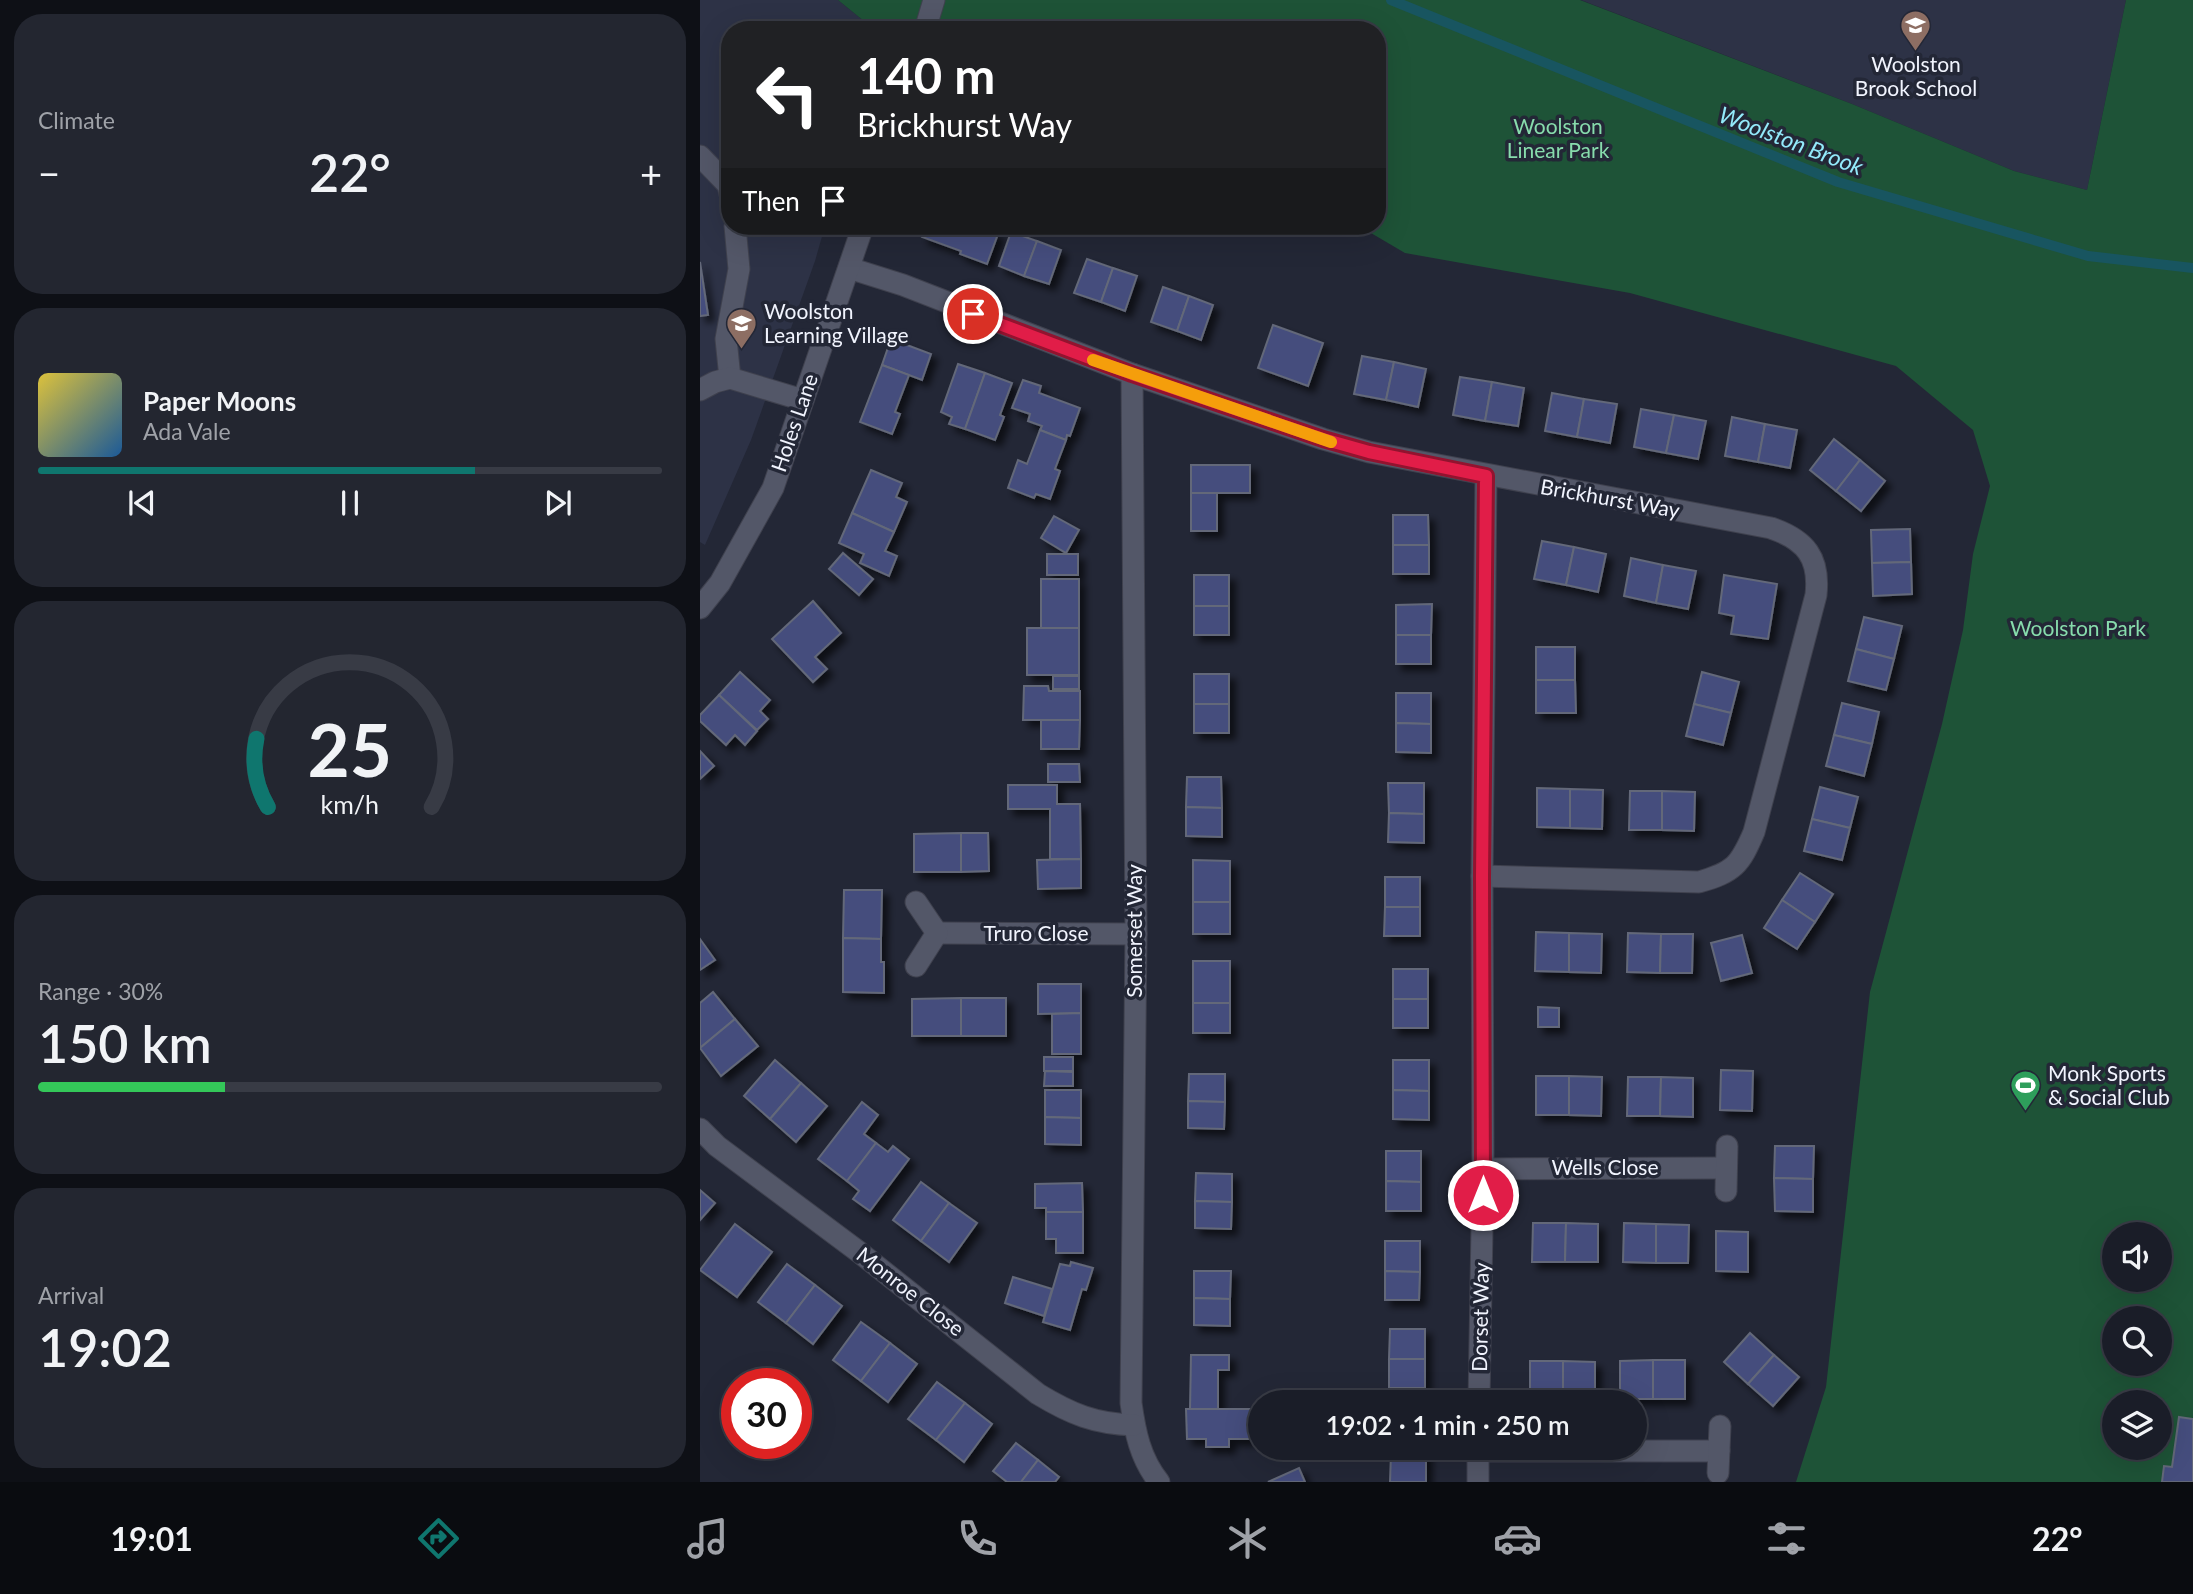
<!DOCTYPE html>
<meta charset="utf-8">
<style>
:root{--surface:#1a1d28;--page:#232630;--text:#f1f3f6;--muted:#9fa2a8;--line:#383b45;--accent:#0f766e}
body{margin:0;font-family:Lato,sans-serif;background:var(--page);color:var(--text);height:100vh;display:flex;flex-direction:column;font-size:26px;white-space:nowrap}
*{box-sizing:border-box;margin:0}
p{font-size:23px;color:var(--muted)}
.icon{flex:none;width:38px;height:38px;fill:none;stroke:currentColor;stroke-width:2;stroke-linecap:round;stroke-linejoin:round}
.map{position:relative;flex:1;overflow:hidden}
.side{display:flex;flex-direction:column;gap:14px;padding:14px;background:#0e1016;width:700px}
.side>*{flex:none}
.top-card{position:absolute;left:21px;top:21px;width:665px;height:214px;border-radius:28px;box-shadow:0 7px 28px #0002,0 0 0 2px var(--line);background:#202124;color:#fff;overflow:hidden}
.controls{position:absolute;left:1402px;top:1222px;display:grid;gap:14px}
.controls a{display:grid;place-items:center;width:70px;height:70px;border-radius:50%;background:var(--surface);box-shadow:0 7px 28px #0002,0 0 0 2px var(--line);font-size:35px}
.speed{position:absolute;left:21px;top:1368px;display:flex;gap:14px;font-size:35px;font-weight:700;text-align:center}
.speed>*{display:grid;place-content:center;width:91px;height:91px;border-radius:50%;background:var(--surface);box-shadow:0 7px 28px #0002,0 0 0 2px var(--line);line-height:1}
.speed .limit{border:10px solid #d22;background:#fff;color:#111}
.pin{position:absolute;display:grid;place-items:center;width:60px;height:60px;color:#fff;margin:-30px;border:4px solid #fff;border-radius:50%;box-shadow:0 2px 7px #0007}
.me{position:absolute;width:77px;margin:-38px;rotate:0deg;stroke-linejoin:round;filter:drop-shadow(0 0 5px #0008)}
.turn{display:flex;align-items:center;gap:24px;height:147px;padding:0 21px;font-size:32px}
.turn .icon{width:91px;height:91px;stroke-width:2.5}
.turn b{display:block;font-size:49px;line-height:60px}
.then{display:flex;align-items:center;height:66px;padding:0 21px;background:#0003;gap:14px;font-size:26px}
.big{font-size:52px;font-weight:600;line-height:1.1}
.side .card{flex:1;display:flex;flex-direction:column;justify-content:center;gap:10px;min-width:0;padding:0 24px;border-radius:28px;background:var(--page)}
.side .dial{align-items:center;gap:0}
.dial svg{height:182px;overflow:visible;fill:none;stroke:var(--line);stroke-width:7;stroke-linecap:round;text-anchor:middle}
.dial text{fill:var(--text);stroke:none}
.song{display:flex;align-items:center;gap:21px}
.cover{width:84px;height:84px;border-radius:10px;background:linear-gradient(135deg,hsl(50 70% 55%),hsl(210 70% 35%))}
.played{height:7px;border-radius:4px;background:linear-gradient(90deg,var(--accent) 70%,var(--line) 70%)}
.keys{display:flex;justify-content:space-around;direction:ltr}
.heat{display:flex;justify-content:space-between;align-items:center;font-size:38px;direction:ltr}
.charge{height:10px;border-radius:5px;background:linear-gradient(90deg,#34c759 30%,var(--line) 0)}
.trip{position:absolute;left:548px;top:1390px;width:399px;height:70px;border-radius:35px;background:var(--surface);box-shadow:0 7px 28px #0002,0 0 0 2px var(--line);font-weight:600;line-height:70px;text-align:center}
.tab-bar{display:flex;height:112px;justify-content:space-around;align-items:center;background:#0a0c10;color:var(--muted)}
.tab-bar .icon{width:49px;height:49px}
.tab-bar .current{color:var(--accent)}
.tab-bar b{font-size:32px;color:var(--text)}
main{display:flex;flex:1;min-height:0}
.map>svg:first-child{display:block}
.built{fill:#2d3246}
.green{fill:#1e5337;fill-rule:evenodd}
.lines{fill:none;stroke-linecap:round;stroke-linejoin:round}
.stream{stroke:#185560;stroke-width:10}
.building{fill:#444e7d;stroke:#636879;stroke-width:2;filter:url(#shadow)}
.minor-casing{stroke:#3f414e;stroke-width:23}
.minor{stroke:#535768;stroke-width:21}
.route-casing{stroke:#92132f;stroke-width:18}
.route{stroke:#e11d48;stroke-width:12}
.slow{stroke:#f59e0b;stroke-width:12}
.labels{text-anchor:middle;stroke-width:7;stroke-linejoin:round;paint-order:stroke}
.poi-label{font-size:21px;fill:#f1f4fe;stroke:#232736;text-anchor:start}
.park-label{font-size:21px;fill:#87dcac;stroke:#232736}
.street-label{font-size:21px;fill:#f1f4fe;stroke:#232736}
.water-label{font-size:23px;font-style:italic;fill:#93eafa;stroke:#232736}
</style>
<main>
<section class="side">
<div class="card"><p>Climate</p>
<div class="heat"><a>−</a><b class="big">22°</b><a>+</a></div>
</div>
<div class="card">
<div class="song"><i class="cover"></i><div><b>Paper Moons</b><p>Ada Vale</p></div></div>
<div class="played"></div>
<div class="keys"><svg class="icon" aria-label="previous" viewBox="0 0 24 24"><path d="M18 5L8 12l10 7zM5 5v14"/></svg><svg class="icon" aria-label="pause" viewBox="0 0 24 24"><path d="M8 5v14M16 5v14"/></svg><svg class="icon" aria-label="next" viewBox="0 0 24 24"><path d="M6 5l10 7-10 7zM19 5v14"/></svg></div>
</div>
<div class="card dial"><svg viewBox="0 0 100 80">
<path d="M14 69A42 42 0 1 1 86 69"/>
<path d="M14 69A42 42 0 0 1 9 39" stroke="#0f766e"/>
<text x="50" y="56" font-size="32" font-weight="700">25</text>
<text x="50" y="72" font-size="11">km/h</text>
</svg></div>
<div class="card"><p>Range · 30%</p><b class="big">150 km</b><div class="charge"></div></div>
<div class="card"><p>Arrival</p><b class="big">19:02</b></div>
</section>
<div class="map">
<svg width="1493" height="1482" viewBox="0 0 1493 1482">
<defs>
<filter id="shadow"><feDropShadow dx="6" dy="6" stdDeviation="3.5" flood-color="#0009"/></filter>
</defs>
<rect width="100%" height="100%" fill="#232736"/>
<g class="built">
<path d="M0,0H138L175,30H30V226H125L115,261L51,440L5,545L0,542Z"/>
<path d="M881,0H1426L1387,190L1314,171L1152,104Z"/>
</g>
<path class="green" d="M138,0H880L1152,104L1314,171L1387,190L1426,0H1493V1482H1096L1126,1387L1170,992L1242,724L1263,630L1273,554L1290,486L1273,430L1196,366L930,293L705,253L659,226H677V30H272L259,24L217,30H175ZM1414,1234H1460V1279H1414ZM1414,1318H1460V1363H1414ZM1414,1402H1460V1447H1414Z"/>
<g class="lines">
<path class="stream" d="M691,0L1138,182L1388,256L1493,268"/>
</g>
<g class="building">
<path d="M226,226H276L298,234L287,264L260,254L261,251L222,237Z"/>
<path d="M311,232L337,241L324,276L299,266Z"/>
<path d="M337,241L361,250L349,284L324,276Z"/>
<path d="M387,259L413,268L401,302L374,293Z"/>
<path d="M0,262L8,315L0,316Z"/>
<path d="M413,268L437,276L425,311L401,302Z"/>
<path d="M463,287L489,296L477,331L451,322Z"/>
<path d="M489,296L513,305L501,340L477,331Z"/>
<path d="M573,325L623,343L608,386L558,368Z"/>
<path d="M191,339L231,354L222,380L182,365Z"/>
<path d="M662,356L694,362L686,400L654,394Z"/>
<path d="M694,362L726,369L718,407L686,400Z"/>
<path d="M258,364L285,373L265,429L249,424L252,417L241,412Z"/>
<path d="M182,365L209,375L195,412L200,414L192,434L160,422Z"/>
<path d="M285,373L312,383L300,415L304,417L295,440L265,429Z"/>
<path d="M760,377L792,382L785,421L753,415Z"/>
<path d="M323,380L341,386L339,393L380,408L370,436L367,435L366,440L340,430L342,426L328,421L330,414L312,408Z"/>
<path d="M792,382L824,388L818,426L785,421Z"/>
<path d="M852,393L884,399L877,437L845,431Z"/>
<path d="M884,399L917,404L910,443L877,437Z"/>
<path d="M941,409L974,415L966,453L934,447Z"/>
<path d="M974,415L1006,421L998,459L966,453Z"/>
<path d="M1032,417L1065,424L1058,462L1025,456Z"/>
<path d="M1065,424L1097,430L1090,468L1058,462Z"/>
<path d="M340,430L366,440L355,469L360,471L350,499L336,494L334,498L308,488L318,460L327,464Z"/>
<path d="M1134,439L1160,460L1136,491L1110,470Z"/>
<path d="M1160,460L1185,481L1161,511L1136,491Z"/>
<rect x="491" y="465" width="59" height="28"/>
<path d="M171,470L202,483L196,497L207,502L194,532L152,513Z"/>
<rect x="491" y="493" width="26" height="38"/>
<path d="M152,513L194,532L185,551L197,556L189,576L160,563L164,554L139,543Z"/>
<path d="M693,515H728L729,545H693Z"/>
<path d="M354,516L379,530L366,553L341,538Z"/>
<path d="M1210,529L1211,562L1172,563L1171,530Z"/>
<path d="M842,541L874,547L866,585L834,579Z"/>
<rect x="693" y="545" width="36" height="29"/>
<path d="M874,547L906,554L898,592L866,585Z"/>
<path d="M143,553L173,579L159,595L129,569Z"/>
<rect x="347" y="554" width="31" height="21"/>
<path d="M931,558L963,565L956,603L924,596Z"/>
<path d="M1211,562L1212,594L1173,596L1172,563Z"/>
<path d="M963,565L996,571L988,609L956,603Z"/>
<rect x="494" y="575" width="35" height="31"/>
<path d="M1024,575L1077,584L1068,639L1031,634L1034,616L1019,613Z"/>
<rect x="341" y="579" width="38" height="49"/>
<path d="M113,601L141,633L115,657L127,669L113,682L72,639Z"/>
<path d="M732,604L731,635H696V605Z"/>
<rect x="494" y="606" width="35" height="29"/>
<path d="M1164,617L1202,626L1194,659L1156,649Z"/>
<rect x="327" y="628" width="52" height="47"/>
<rect x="696" y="635" width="35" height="29"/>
<rect x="836" y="647" width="39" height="33"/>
<path d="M1156,649L1194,659L1186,690L1148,681Z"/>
<path d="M40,672L70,700L60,711L68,719L57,730L19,695Z"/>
<path d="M1002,672L1039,682L1031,713L994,704Z"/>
<rect x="494" y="674" width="35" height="30"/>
<rect x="353" y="676" width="26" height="13"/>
<path d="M836,680H875L876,713H836Z"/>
<path d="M324,686H348L349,691H380V720H323Z"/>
<path d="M696,693H731V724L696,723Z"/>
<path d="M19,695L57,731L45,745L35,735L26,745L0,721V715Z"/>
<path d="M1142,703L1179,712L1172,744L1134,735Z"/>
<rect x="494" y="704" width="35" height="29"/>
<path d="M994,704L1031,713L1023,745L986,736Z"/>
<path d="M341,720H380L379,749H341Z"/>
<path d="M696,723L731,724V753L696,752Z"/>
<path d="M1134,735L1172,744L1164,776L1126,766Z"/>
<path d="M0,751L14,766L0,779Z"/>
<path d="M348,764H379L380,782H348Z"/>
<path d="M487,777H521L522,808L486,807Z"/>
<path d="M688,783H724V814L689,813Z"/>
<path d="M308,785H357V804H380L381,859H350V809H308Z"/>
<path d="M1120,787L1158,797L1150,828L1112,819Z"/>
<path d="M837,788L870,789V828L837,827Z"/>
<path d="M870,789L903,790L902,829L870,828Z"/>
<path d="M930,791H962V830H929Z"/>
<path d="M962,791L995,792L994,831L962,830Z"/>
<path d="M486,807L522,808V837L486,836Z"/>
<path d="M689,813L724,814V843L688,842Z"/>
<path d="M1112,819L1150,828L1142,860L1104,851Z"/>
<path d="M261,833H288L289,871L261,872Z"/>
<path d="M261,833V872H214V834Z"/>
<path d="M381,859V888L338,889L337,860Z"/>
<path d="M493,860L530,861V902H493Z"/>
<path d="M1100,873L1133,894L1115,922L1082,900Z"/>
<rect x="685" y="877" width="35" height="30"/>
<path d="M144,890H182L181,939L143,938Z"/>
<path d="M1082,900L1115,922L1097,949L1064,928Z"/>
<rect x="493" y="902" width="37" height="32"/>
<path d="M685,907H720V936H684Z"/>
<path d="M836,932L869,933V972L835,971Z"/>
<path d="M869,933L902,934L901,973L869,972Z"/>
<path d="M928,933L961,934L960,973L927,972Z"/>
<path d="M961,934H993L992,973H960Z"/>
<path d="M1042,935L1052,973L1021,981L1011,943Z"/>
<path d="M143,938L181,939V962H184V993L143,992Z"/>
<path d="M0,939L15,960L0,970Z"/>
<rect x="493" y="961" width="37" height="42"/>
<rect x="693" y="969" width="35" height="30"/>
<path d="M338,984H381V1013L338,1014Z"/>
<path d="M13,992L35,1019L0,1048V1003Z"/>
<rect x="261" y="998" width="45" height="38"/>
<path d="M261,998V1036H212V999Z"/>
<rect x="693" y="999" width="35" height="29"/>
<rect x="493" y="1003" width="37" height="30"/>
<path d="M838,1007L859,1008V1027H838Z"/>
<path d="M381,1013V1054H352V1014Z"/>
<path d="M35,1019L58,1046L21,1076L0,1048Z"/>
<rect x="344" y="1057" width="29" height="14"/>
<path d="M75,1060L101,1083L70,1119L44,1096Z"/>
<path d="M693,1060H729V1091L693,1090Z"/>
<path d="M1021,1070L1053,1071L1052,1111L1020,1110Z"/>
<path d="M345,1071L373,1072V1086H344Z"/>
<path d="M489,1074H525V1102L488,1101Z"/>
<rect x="836" y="1076" width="33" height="39"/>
<path d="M869,1076L902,1077L901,1116L869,1115Z"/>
<path d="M928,1077H961L960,1116H927Z"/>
<path d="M961,1077L993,1078V1117L960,1116Z"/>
<path d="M101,1083L127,1106L96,1142L70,1119Z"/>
<path d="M345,1090H381V1118L345,1117Z"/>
<path d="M693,1090L729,1091V1120L693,1119Z"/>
<path d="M488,1101L525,1102L524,1129L488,1128Z"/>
<path d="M162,1102L178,1115L164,1134L176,1143L147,1181L118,1159Z"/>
<path d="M345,1117L381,1118V1145L345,1144Z"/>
<path d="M176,1143L188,1152L193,1146L209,1159L170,1211L153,1199L159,1191L147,1181Z"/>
<path d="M1075,1146H1114L1113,1179L1074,1178Z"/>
<path d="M686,1151H721V1182L686,1181Z"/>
<path d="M496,1173L532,1174V1202L495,1201Z"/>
<path d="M1074,1178L1113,1179V1212L1075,1211Z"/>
<path d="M686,1181L721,1182V1211H686Z"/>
<path d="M221,1182L249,1203L221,1241L193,1220Z"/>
<path d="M382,1183L383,1212H346V1208H335V1184Z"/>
<path d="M0,1190L15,1203L0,1220Z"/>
<path d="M495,1201L532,1202L531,1229L495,1228Z"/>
<path d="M249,1203L277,1223L249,1262L221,1241Z"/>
<path d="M346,1212H383V1253H356V1239H346Z"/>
<path d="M833,1223H866L865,1262H832Z"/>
<path d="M866,1223L898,1224V1262H865Z"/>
<path d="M924,1223L956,1224V1263L923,1262Z"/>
<path d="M35,1224L72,1252L37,1297L0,1270Z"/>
<path d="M956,1224L989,1225L988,1263H956Z"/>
<path d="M1016,1231L1048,1232V1272L1016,1271Z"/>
<path d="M685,1241H720V1272L685,1271Z"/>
<path d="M371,1262L393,1268L386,1290L382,1289L370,1330L343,1322L360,1264L370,1266Z"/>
<path d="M87,1264L115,1285L86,1323L58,1302Z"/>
<path d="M494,1271H531L530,1299L494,1298Z"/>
<path d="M685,1271L720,1272L719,1300H685Z"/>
<path d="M313,1277L352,1289L344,1316L305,1303Z"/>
<path d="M115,1285L142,1306L113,1344L86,1323Z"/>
<path d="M494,1298L530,1299V1326L494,1325Z"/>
<path d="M161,1322L190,1343L161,1381L133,1360Z"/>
<path d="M690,1329H725V1359H689Z"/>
<path d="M1050,1333L1074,1355L1048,1384L1024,1362Z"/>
<path d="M190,1343L217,1364L188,1402L161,1381Z"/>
<path d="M491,1355H529V1370H518V1409H490Z"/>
<path d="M1074,1355L1099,1377L1073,1406L1048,1384Z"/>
<rect x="689" y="1359" width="36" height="29"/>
<rect x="953" y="1360" width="32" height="39"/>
<path d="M953,1360V1399H920V1361Z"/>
<rect x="830" y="1361" width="33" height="39"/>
<path d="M863,1361L895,1362V1400H863Z"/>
<path d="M237,1382L265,1403L236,1440L208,1419Z"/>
<path d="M265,1403L292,1424L264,1462L236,1440Z"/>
<path d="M486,1409H550V1439H529V1447H506V1439H487Z"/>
<path d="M1479,1417L1493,1419V1482H1462L1464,1466L1472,1467Z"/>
<path d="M316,1443L338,1460L321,1482H307L293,1471Z"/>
<rect x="691" y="1447" width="35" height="6"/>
<path d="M691,1453H726V1482H690Z"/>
<path d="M338,1460L359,1477L355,1482H321Z"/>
<path d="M599,1468L605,1482H568Z"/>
</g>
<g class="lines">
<defs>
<g id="minor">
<path d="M225,30L234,0"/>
<path d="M0,156L28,185L30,194"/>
<path d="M149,268L203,285L432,374L623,439L669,452L1071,528C1106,540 1120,558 1116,595L1054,832C1040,865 1034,872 999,882L782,876"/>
<path d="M432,374L436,934L431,1403C435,1432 440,1458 459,1482"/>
<path d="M30,378L26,339L39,269L35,226"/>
<path d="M0,390L15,382L30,378L103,400"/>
<path d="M0,608L20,583L73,488L163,226"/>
<path d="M237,933L436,934"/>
<path d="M216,966L237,933L216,902"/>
<path d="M0,1129L17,1146L159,1252L338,1394C371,1414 395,1424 434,1425"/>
<path d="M783,1169L1026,1168"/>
<path d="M1026,1191L1027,1146"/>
<path d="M779,1402L783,1169L782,876L786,476"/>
<path d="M778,1451H1019"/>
<path d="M1018,1473L1020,1426"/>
<path d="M778,1482V1447"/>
</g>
</defs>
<use href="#minor" class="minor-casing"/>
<use href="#minor" class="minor"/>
</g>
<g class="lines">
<defs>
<path id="route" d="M273,314L432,374L623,439L669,452L786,476L782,876L783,1195"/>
</defs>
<use href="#route" class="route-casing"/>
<use href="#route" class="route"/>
<path class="slow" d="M393,360L631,442"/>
</g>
<defs>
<symbol id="school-pin" viewBox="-11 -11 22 30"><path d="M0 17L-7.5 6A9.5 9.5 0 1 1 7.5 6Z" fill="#8d6e63" stroke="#232736"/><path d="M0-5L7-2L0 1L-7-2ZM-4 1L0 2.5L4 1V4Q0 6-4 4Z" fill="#fff"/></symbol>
<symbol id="stadium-pin" viewBox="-11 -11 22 30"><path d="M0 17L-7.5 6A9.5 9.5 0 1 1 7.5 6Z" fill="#2e9e5b" stroke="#232736"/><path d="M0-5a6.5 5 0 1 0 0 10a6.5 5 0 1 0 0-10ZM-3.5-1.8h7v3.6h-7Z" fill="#fff"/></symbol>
</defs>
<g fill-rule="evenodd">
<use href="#school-pin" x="1198" y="8" width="35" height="47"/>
<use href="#school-pin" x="24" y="306" width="35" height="47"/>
<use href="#stadium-pin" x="1308" y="1068" width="35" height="47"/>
</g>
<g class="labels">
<g class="poi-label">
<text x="1216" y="72" text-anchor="middle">Woolston<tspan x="1216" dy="24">Brook School</tspan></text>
<text x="64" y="319">Woolston<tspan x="64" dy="24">Learning Village</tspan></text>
<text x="1348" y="1081">Monk Sports<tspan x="1348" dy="24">&amp; Social Club</tspan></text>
</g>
<g class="park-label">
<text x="858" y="134">Woolston<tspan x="858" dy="24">Linear Park</tspan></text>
<text x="1378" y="636">Woolston Park</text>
</g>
<g class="street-label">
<text transform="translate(95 423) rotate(-71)" y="7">Holes Lane</text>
<text transform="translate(910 499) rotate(10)" y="7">Brickhurst Way</text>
<text transform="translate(435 931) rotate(-90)" y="7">Somerset Way</text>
<text x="336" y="941">Truro Close</text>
<text x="905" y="1175">Wells Close</text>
<text transform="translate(210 1292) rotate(38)" y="7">Monroe Close</text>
<text transform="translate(781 1317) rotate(-89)" y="7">Dorset Way</text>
</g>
<g class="water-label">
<text transform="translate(1091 141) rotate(21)" y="8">Woolston Brook</text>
</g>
</g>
</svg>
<div class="controls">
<a><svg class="icon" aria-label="sound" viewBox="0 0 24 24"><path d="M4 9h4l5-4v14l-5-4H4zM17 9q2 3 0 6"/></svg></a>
<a><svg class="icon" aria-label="search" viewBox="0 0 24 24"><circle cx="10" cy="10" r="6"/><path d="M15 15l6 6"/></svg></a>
<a><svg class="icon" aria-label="layers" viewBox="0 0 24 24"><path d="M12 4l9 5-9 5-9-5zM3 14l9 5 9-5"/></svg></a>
</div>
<div class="speed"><div class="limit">30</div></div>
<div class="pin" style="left:273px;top:314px;background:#d93025"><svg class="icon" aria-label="arrive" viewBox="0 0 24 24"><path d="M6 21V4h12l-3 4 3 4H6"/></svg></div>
<svg class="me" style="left:783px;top:1195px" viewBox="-20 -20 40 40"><circle r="17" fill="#e11d48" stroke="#fff" stroke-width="3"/><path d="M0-11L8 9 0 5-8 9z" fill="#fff"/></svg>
<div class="trip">19:02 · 1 min · 250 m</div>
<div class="top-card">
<div class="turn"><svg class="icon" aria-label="left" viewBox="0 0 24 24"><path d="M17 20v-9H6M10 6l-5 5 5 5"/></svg><div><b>140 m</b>Brickhurst Way</div></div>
<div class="then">Then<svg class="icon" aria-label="arrive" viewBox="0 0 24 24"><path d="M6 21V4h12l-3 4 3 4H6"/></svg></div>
</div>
</div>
</main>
<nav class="tab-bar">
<b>19:01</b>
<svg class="icon current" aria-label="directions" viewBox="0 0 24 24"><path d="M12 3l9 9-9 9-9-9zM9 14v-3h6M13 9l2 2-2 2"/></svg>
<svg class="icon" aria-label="music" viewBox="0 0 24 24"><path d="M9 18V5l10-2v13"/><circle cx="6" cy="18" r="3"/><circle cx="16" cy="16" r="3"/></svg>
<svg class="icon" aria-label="phone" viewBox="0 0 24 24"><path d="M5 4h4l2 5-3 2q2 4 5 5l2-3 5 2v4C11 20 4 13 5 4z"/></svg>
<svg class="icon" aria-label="climate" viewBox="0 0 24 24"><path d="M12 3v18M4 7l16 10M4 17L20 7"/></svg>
<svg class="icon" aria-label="car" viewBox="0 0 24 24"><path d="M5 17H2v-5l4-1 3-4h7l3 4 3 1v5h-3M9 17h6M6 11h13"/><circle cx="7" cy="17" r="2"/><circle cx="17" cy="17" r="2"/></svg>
<svg class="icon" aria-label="filters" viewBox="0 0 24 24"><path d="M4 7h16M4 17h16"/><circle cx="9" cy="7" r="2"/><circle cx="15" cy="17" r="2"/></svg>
<b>22°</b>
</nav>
